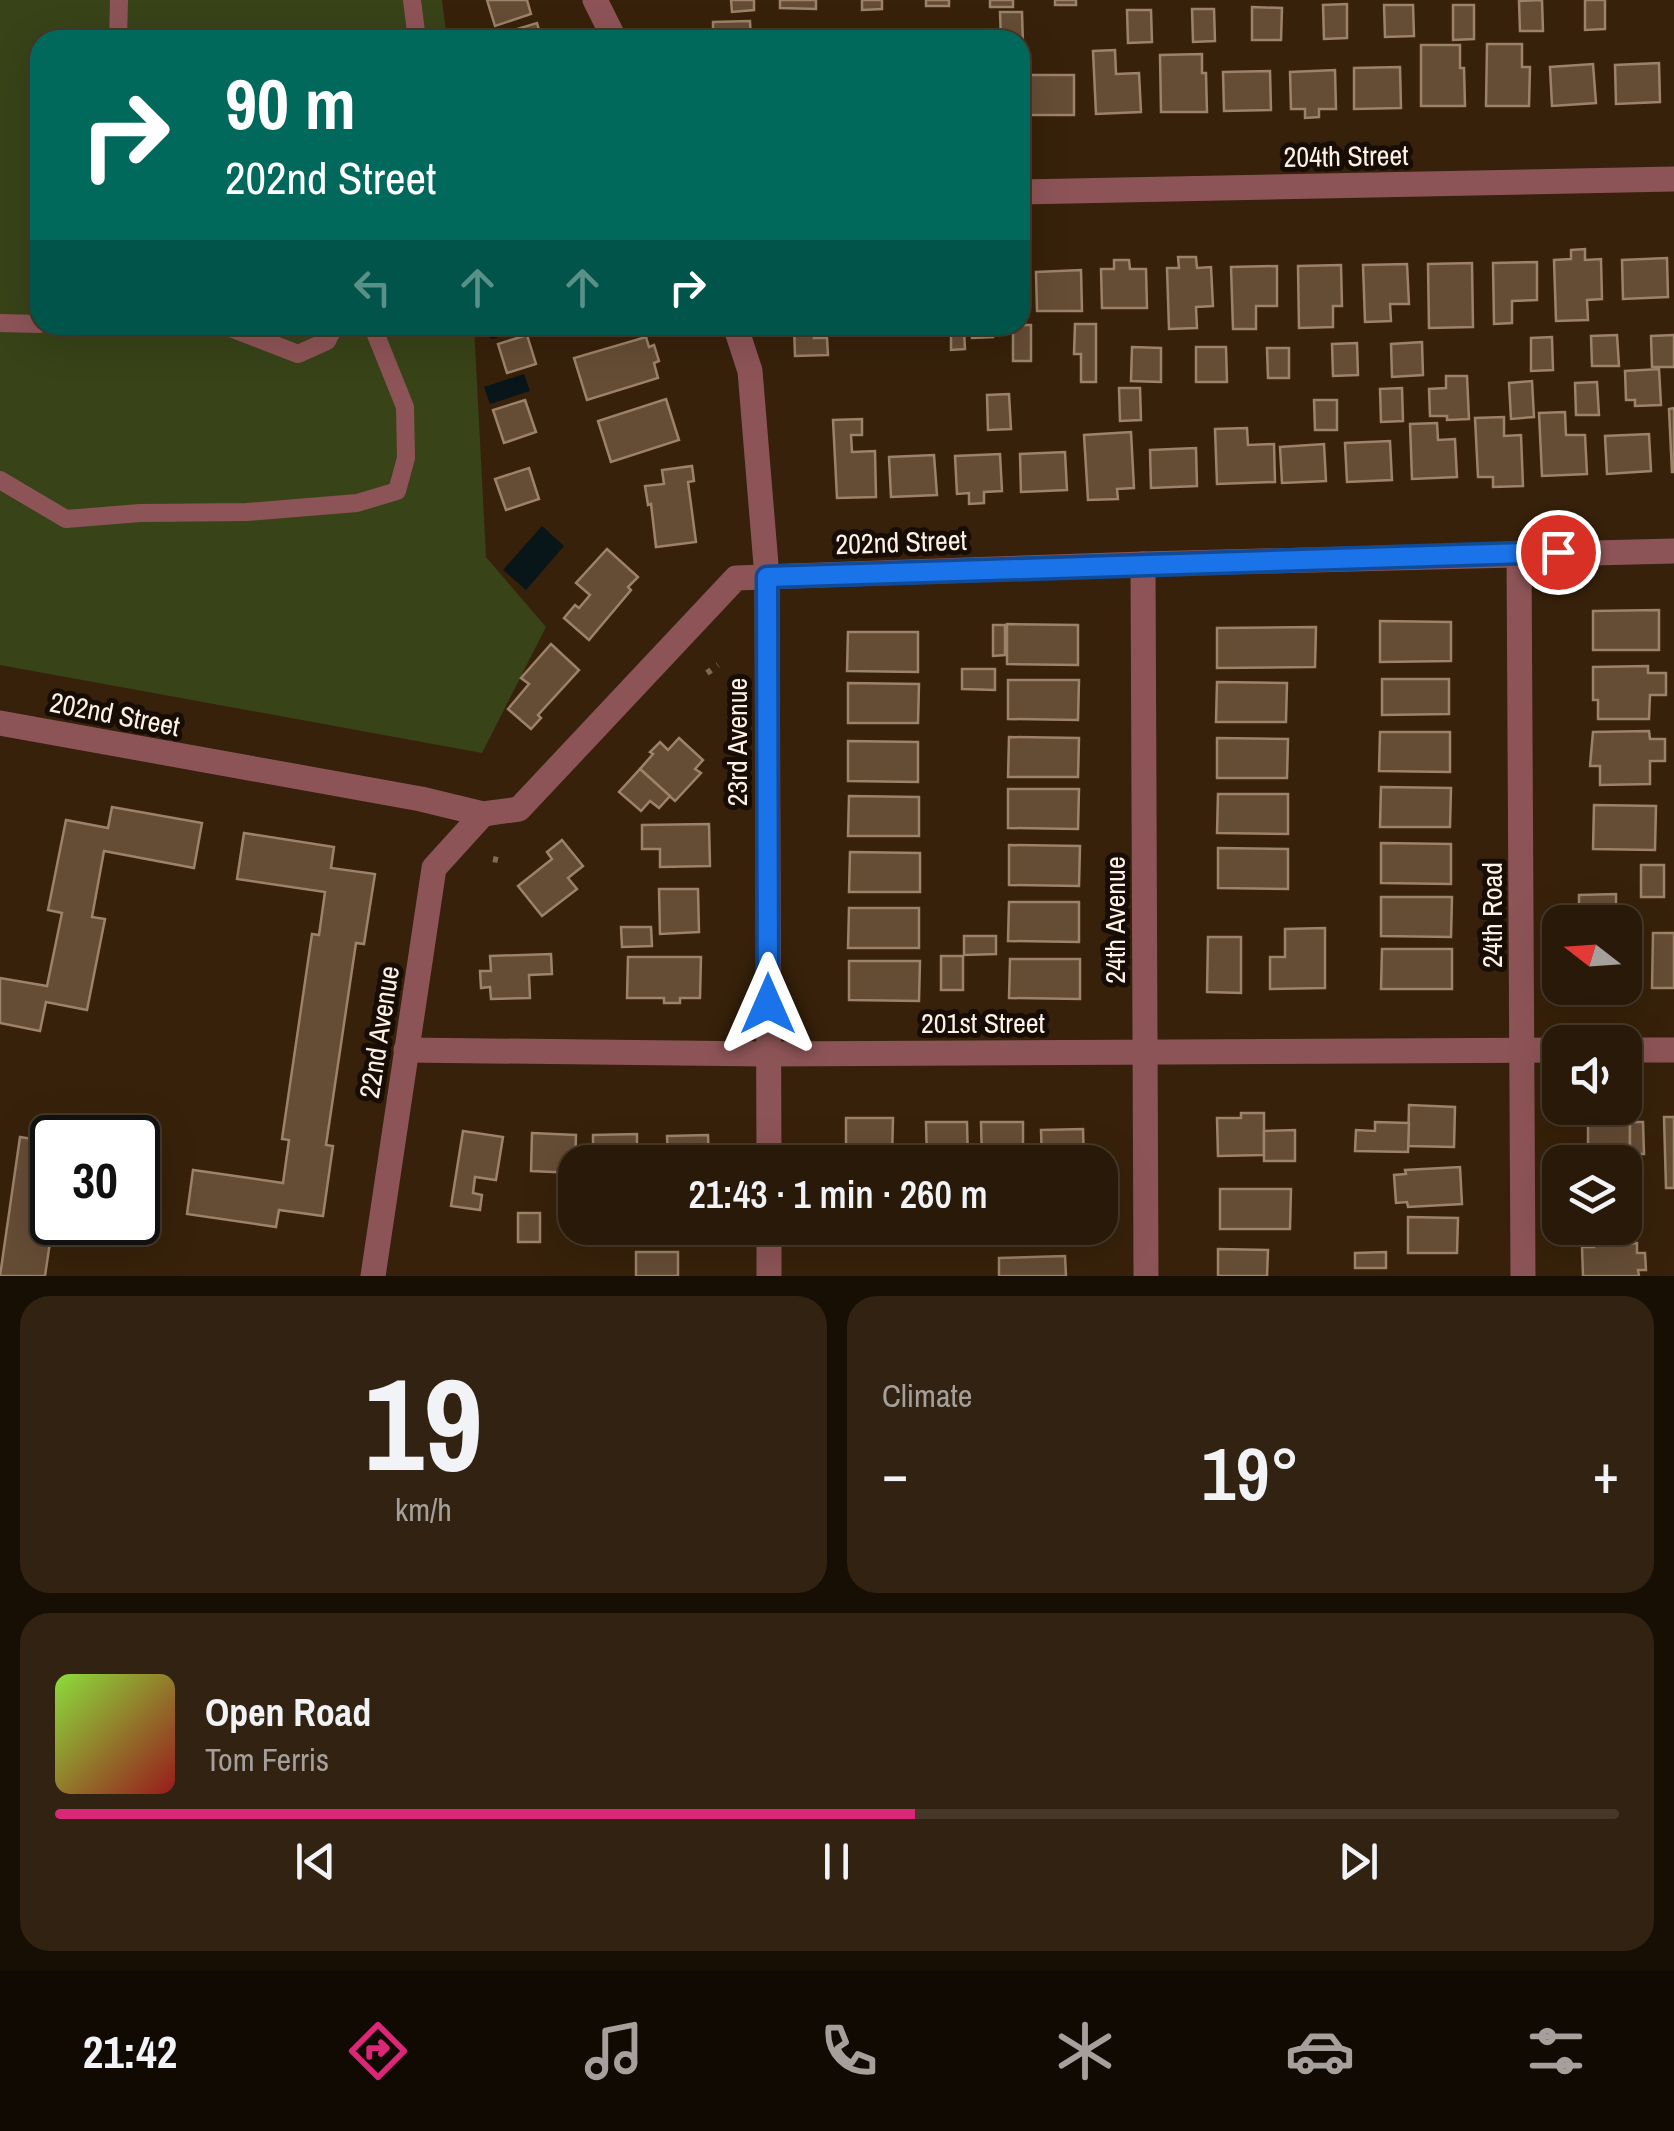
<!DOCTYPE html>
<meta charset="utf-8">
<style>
:root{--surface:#291908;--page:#312212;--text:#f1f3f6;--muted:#a5a09c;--line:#453829;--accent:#db2777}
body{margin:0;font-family:"Archivo Narrow",sans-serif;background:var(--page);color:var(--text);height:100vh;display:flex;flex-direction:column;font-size:38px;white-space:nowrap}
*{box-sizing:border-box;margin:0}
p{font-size:32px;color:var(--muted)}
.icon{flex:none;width:55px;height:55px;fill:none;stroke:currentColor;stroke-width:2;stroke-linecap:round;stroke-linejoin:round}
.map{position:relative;height:1276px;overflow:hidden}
.panel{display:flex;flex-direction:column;gap:20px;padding:20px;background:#170e04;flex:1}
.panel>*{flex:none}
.guide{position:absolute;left:30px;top:30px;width:1000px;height:305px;border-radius:30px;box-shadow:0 10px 40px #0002,0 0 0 2px var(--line);background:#00695c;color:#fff;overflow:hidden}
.needle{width:65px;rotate:287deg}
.buttons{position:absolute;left:1542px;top:905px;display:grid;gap:20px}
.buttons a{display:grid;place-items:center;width:100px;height:100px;border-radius:20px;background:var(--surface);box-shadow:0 10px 40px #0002,0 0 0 2px var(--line);font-size:50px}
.speed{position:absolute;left:30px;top:1115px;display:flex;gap:20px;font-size:50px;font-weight:700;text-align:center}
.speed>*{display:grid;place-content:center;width:130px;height:130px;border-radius:50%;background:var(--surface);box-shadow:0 10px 40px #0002,0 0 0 2px var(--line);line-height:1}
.speed .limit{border:5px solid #111;border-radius:15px;background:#fff;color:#111}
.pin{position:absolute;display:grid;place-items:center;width:85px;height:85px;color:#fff;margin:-42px;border:5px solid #fff;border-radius:50%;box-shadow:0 2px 10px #0007}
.me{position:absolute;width:110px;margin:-55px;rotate:0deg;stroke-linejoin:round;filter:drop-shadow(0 0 8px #0008)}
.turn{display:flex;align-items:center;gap:35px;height:210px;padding:0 30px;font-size:45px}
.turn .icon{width:130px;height:130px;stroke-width:2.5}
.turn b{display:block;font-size:70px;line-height:85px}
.lanes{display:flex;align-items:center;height:95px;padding:0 30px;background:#0003;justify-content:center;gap:50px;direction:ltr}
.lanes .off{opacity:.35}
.big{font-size:75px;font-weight:600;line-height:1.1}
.panel .card{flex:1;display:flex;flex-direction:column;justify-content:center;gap:15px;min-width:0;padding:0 35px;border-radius:30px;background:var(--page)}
.panel .dial{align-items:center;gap:0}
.dial b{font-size:130px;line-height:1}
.song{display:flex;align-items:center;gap:30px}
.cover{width:120px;height:120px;border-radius:15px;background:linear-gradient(135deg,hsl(90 70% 55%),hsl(0 70% 35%))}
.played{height:10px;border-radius:5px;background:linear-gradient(90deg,var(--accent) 55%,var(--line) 55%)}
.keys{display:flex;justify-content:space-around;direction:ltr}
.heat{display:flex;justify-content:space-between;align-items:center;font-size:55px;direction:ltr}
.panel .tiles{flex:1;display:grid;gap:20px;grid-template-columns:1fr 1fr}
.card:last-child{grid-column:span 2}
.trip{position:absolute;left:558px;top:1145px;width:560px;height:100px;border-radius:30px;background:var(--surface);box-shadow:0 10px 40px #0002,0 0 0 2px var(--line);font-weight:600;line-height:100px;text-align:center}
.tabs{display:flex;height:160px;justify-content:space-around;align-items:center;background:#100a03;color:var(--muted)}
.tabs .icon{width:70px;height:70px}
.tabs .selected{color:var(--accent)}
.tabs b{font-size:45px;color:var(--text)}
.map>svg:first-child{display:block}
.green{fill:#384318}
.water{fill:#08161a}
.building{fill:#654c35;stroke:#9d8269;stroke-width:2.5}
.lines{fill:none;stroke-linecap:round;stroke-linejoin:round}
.path{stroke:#7d6a58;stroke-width:6;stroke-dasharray:5 8;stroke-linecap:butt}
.lane{stroke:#8d5457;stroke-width:18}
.street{stroke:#8d5457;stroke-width:25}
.route-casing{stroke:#114b97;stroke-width:25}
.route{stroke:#1a73e8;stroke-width:18}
.labels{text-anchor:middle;stroke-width:10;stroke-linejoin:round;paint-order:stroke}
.street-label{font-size:28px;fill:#fef1e7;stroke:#170d05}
</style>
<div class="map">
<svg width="1674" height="1276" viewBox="0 0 1674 1276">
<rect width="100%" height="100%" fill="#37210a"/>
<path class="green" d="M0,0H442L447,40H40V325H474L486,557L546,627L482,753L0,665Z"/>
<g class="water">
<path d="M482,325H521L518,330L493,339L483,334Z"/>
<path d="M524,374L530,391L490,404L484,387Z"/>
<path d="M542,526L564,546L526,590L503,570Z"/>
</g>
<g class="building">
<path d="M487,0H527L531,14L495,26Z"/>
<path d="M731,0H754V10L732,12Z"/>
<path d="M780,0H816V9L780,8Z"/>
<path d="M862,0H882V9L862,10Z"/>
<rect x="926" y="0" width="23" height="6"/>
<rect x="990" y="0" width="23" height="7"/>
<rect x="1055" y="0" width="21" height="5"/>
<path d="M1542,0L1543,31H1520L1519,1Z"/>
<path d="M1585,0H1605V29L1585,30Z"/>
<path d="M1347,4V38L1324,39L1323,5Z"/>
<path d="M1384,5H1413L1414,36L1385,37Z"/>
<path d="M1453,5H1474V39L1453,40Z"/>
<path d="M1252,7L1282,8L1281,40H1252Z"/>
<path d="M1192,9H1214L1215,41L1193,42Z"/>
<path d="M1127,10H1151L1152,42L1128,43Z"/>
<path d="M1000,12H1022L1023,45H1020V40H1001Z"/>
<path d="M750,21L751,40H713V22Z"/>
<path d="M537,23L542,40H499L497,35Z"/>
<path d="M1487,44H1522V67H1530L1529,106H1486Z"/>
<path d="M1421,45H1460V68H1464L1465,106H1421Z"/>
<path d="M1115,50L1116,74L1139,73L1141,112L1096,114L1093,51Z"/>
<path d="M1202,54V73H1206L1207,112H1161L1160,55Z"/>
<path d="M1659,63L1660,102L1616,104L1615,65Z"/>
<path d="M1593,64L1596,103L1552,106L1550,67Z"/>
<path d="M1400,67L1401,108L1354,109V68Z"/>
<path d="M1335,70L1336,109H1319V117L1305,118V109H1291L1290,72Z"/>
<path d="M1270,71L1271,110L1224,111L1223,72Z"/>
<rect x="1030" y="75" width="44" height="40"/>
<path d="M1585,249V260L1601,259L1602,299L1587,300L1588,320L1556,321L1554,260L1571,259V250Z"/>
<path d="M1178,257H1196L1197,268L1211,267L1213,306L1196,307L1197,328L1169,329L1167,268H1179Z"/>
<path d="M1667,258L1668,297L1623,299L1622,260Z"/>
<path d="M1114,260H1129L1130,269H1146L1147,308H1102L1101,269H1114Z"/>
<path d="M1537,262V300L1512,301V323L1494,324L1493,263Z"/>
<path d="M1472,263L1473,327L1429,328L1428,264Z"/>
<path d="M1407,264L1409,304H1390L1391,321L1365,322L1363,265Z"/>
<path d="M1341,265L1342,306H1333V327L1299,328L1298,266Z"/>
<path d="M1277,266V306H1256V329H1233L1231,267Z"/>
<path d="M1081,270L1082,311H1037L1036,272Z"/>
<path d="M1075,324H1096V382H1081V354H1074Z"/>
<path d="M794,325H814V338H827L828,355L795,356Z"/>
<path d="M972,325H992L993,337L972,338Z"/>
<rect x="1013" y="325" width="18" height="36"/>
<path d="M951,330H964L965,349L951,350Z"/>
<path d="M527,335L536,364L507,373L498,344Z"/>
<path d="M1617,335L1619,366H1592L1591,336Z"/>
<path d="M1674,335V367H1652L1651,336Z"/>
<path d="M646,337L649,347L654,345L659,361L654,363L658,378L587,400L574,358Z"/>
<path d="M1552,337L1553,370L1531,371V338Z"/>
<path d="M1422,342L1423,375L1392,377L1391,344Z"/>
<path d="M1357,343L1358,375L1333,376L1332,344Z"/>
<path d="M1132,347L1161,348V382L1131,381Z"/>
<path d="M1196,347H1226L1227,382H1196Z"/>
<path d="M1267,348H1289V378H1268Z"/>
<path d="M1659,369L1661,405L1635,406V400H1626L1625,371Z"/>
<path d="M1446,376H1467L1469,419L1447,420V416H1430L1429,389L1446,388Z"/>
<path d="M1532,381L1534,417L1511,419L1509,383Z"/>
<path d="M1597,382L1599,415H1576L1575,383Z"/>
<path d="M1119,388H1140L1141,420L1120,421Z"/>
<path d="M1402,388L1403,421L1381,422L1380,389Z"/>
<path d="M1009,394L1011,429L988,430L987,395Z"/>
<path d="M666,399L679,440L611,462L598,421Z"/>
<path d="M525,400L536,432L504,443L493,410Z"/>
<path d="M1314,400H1337V430H1315Z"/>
<path d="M1674,408V472H1672L1669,409Z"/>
<path d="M1565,412L1566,435H1585L1587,474L1542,476L1539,413Z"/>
<path d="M1504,417V436L1521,435L1523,486L1493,487V477H1478L1475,418Z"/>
<path d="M862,419V435H851L852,452L875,451L876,497L837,498L833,420Z"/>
<path d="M1437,423L1438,440L1455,439L1457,477L1412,479L1410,424Z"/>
<path d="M1247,428L1248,445L1274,444L1275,482L1217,484L1215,429Z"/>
<path d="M1131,432L1134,488L1117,489L1118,499L1088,500L1084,435Z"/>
<path d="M1649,434L1651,471L1607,474L1605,436Z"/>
<path d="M1390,441L1392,480L1347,482L1345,443Z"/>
<path d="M1324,444L1326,481L1282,483L1280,447Z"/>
<path d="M1196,448L1197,486L1151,488L1150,450Z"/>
<path d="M1065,452L1067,490L1021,492L1020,454Z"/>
<path d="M1000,454L1002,491L984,492V503L969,504V493L957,494L955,456Z"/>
<path d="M934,455L937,495L891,497L889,457Z"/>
<path d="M692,466L694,481L688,482L696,542L656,547L651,504L648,505L645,486L664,484L662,470Z"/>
<path d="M529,468L539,499L506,510L495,479Z"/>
<path d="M607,549L638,577L628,587L631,590L589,640L564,618L575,605L579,608L590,595L576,583Z"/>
<path d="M1659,610V650H1593V611Z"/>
<path d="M1380,621L1451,622V661L1380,662Z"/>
<path d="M1007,624L1078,625V665L1007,664Z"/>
<path d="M993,625H1005V655L993,656Z"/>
<path d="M1316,627L1315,667L1217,668V628Z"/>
<path d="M848,632H918V672L847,671Z"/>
<path d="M551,644L579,670L538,715L541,718L531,729L508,709L529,684L521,678Z"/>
<path d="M1648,666V673H1666V695H1650L1649,719H1598V700H1593V667Z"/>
<path d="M962,669H995V690L962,689Z"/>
<path d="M1382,679H1449V714L1382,715Z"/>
<path d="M1008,680H1079L1078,720L1008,719Z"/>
<path d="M1217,682L1287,683L1286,722H1216Z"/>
<path d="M848,683L919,684L918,723H848Z"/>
<path d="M1649,731L1650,739H1665V761H1650V784L1600,785V766H1590L1593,732Z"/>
<path d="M1380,732H1450V772L1379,771Z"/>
<path d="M1009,737L1079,738L1078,777H1008Z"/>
<path d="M679,738L703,760L695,769L701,773L675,801L640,769L653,754L650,752L660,742L668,750Z"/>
<path d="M1217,738L1288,739L1287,778H1217Z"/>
<path d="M848,741L918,742V782L848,781Z"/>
<path d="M640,769L670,796L659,808L650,801L641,811L619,792Z"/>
<path d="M1381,787L1451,788L1450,827H1380Z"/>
<path d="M1008,789H1079L1078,829L1008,828Z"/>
<path d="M1218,794H1288V834L1217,833Z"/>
<path d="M849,796L919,797V836H848Z"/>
<path d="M1594,805L1656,806L1655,850L1593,849Z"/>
<path d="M112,807L202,823L194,868L104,851L92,917L105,919L87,1010L46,1002L40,1031L0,1023V978L47,986L62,913L48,910L66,820L108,828Z"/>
<path d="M709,824L710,866L660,867V849H642V825Z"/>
<path d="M244,833L334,847L331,868L375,874L364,944L356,943L326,1145L333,1146L323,1216L279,1210L276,1227L187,1214L193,1170L283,1183L289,1140L282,1139L312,934L319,935L325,892L237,879Z"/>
<path d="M562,840L583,866L568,878L577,889L542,916L518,886L552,859L547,852Z"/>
<path d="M1381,843L1451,844V884L1381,883Z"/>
<path d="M1009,845L1080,846L1079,886L1009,885Z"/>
<path d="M1218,848L1288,849V889L1218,888Z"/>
<path d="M850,852L920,853V892H849Z"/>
<rect x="1641" y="865" width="23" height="32"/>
<path d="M659,889H698L699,932L660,934Z"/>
<path d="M1616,894V922H1628L1629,980H1625V922H1579V895Z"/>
<path d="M1381,897H1452L1451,937L1381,936Z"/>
<path d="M1009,902H1079V942L1008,941Z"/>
<path d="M849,908H919V948H848Z"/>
<path d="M621,927H651L652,946L622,947Z"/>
<path d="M1325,928V988L1270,989V957H1285V929Z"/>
<path d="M1653,933H1674V988H1652Z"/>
<path d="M964,936H996V954L964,955Z"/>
<path d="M1208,937H1241V993L1207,992Z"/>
<path d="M1382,949H1452V989H1381Z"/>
<path d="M551,954L552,974L529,975L530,998L491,999L490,987L481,988L480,971H491L490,956Z"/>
<rect x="941" y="956" width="22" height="34"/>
<path d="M628,957H701L700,998H680V1003H664V998H627Z"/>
<path d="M1010,959H1080V999L1009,998Z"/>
<path d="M849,961H920L919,1001L849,1000Z"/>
<path d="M1409,1105L1455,1107L1454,1147L1408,1146Z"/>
<path d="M1241,1113H1264V1155L1218,1156L1217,1118H1241Z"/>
<path d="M1588,1115H1630V1154L1588,1155Z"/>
<path d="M1664,1117H1674V1188H1666Z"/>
<path d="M68,1118L156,1131L150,1174L138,1172V1138H65Z"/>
<path d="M846,1118H893L892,1159H846Z"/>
<path d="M926,1122H967L968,1162H927Z"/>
<path d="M981,1122H1023V1162H982Z"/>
<path d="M1375,1122L1409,1123L1408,1152L1355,1151L1356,1130L1375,1131Z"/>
<path d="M1630,1122H1643L1644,1154H1630Z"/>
<path d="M1083,1129L1084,1162H1042L1041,1130Z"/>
<path d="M1295,1130V1161H1264V1131Z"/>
<path d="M463,1131L503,1137L496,1180L475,1177L473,1193L482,1195L480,1210L451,1206Z"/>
<path d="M532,1133L576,1135L575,1173L531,1171Z"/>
<path d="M637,1134V1162H593V1135Z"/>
<path d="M708,1135L709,1162H668L667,1136Z"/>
<path d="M20,1137L52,1142L53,1222L45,1276H0Z"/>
<path d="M1460,1167L1462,1204L1408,1207L1407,1202L1396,1203L1394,1175L1406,1174L1405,1170Z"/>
<path d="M1625,1170H1631L1632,1234H1588V1228H1625Z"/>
<path d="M1220,1189H1291L1290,1229H1220Z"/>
<rect x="518" y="1213" width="22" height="29"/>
<path d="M1408,1217L1458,1218L1457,1253H1408Z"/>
<path d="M630,1228H652L651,1239H630Z"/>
<rect x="846" y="1228" width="56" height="6"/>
<path d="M1637,1243V1253H1645L1646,1270H1638L1639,1276H1583L1582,1247H1594V1244Z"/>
<path d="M1218,1249L1268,1250L1267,1276H1218Z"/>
<rect x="636" y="1252" width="42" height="24"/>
<path d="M1386,1252V1268H1355V1253Z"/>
<path d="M1065,1256L1066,1276H999V1258Z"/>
</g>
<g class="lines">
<g class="path">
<path d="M707,673L718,665"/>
<path d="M493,859L502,861"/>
</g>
<g class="lane">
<path d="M412,0L417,40"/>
<path d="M118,40L119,0"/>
<path d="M0,323L40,324"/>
<path d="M223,325L298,354L327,341L335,325"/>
<path d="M0,480L66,519L140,513L247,512L357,503L397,491L406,458L405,407L372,325"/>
</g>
<g class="street">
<path d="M595,0L615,40"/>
<path d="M1020,192L1674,179"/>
<path d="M735,325L750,371L767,577L769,1162"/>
<path d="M1519,553L1523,1276"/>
<path d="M1143,564L1146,1276"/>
<path d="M0,723L421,799L483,814L519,809L736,578L1143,564L1674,551"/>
<path d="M406,1050L769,1054L1560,1050"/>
<path d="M1625,1050H1674"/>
<path d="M769,1228V1276"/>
<path d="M373,1276L434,868L483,814"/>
</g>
</g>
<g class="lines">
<defs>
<path id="route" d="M768,1004L767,577L1558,552"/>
</defs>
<use href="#route" class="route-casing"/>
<use href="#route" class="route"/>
</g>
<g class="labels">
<g class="street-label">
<text transform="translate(1346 156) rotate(-1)" y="10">204th Street</text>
<text transform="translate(901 542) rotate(-2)" y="10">202nd Street</text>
<text transform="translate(115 714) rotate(11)" y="10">202nd Street</text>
<text transform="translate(737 742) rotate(-90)" y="10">23rd Avenue</text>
<text transform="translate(1492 915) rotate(-90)" y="10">24th Road</text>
<text transform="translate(1115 920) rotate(-90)" y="10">24th Avenue</text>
<text x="983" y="1033">201st Street</text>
<text transform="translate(379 1032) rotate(-81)" y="10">22nd Avenue</text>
</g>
</g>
</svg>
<div class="buttons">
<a><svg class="needle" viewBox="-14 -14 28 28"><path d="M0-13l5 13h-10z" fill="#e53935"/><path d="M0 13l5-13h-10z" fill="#a5a09c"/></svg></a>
<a><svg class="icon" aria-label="sound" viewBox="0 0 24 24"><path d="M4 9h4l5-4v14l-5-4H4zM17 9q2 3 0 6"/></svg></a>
<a><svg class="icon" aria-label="layers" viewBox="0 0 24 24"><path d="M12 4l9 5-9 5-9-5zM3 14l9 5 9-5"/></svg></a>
</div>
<div class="speed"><div class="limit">30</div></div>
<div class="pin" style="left:1558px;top:552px;background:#d93025"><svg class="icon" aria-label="arrive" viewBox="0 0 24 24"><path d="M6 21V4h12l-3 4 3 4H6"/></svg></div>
<svg class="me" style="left:768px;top:1004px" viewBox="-20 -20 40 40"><path d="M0-17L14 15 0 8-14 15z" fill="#1a73e8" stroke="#fff" stroke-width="4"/></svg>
<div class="trip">21:43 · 1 min · 260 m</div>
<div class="guide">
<div class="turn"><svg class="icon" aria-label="right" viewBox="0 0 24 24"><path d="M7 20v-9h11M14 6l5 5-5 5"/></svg><div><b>90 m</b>202nd Street</div></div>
<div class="lanes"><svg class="icon off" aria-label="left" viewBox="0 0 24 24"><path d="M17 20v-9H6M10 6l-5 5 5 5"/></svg><svg class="icon off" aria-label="ahead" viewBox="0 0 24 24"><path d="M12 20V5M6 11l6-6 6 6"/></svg><svg class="icon off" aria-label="ahead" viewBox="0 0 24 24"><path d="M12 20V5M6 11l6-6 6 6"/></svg><svg class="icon" aria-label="right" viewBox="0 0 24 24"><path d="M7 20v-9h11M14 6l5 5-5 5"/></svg></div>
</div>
</div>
<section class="panel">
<div class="tiles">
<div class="card dial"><b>19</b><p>km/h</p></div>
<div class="card"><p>Climate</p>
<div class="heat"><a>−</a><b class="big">19°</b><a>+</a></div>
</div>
<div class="card">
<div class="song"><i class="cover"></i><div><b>Open Road</b><p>Tom Ferris</p></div></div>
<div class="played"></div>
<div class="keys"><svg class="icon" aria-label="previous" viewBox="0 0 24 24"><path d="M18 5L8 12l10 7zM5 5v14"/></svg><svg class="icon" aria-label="pause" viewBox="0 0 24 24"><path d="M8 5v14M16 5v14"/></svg><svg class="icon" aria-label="next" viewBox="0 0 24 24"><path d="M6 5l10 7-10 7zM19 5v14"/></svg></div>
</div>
</div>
</section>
<nav class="tabs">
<b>21:42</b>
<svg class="icon selected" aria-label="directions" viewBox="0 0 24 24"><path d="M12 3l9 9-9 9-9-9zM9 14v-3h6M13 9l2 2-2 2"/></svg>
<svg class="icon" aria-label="music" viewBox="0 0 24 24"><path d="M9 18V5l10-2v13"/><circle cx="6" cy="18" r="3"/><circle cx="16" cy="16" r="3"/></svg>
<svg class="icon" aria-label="phone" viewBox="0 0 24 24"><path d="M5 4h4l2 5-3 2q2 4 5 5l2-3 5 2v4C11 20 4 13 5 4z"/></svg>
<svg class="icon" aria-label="climate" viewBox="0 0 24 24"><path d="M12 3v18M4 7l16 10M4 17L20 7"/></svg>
<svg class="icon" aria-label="car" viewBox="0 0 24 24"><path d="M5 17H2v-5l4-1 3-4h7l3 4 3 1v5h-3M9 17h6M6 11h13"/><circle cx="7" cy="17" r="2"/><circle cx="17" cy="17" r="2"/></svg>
<svg class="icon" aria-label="filters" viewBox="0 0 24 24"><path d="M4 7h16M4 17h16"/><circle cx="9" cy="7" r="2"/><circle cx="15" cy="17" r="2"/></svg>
</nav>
